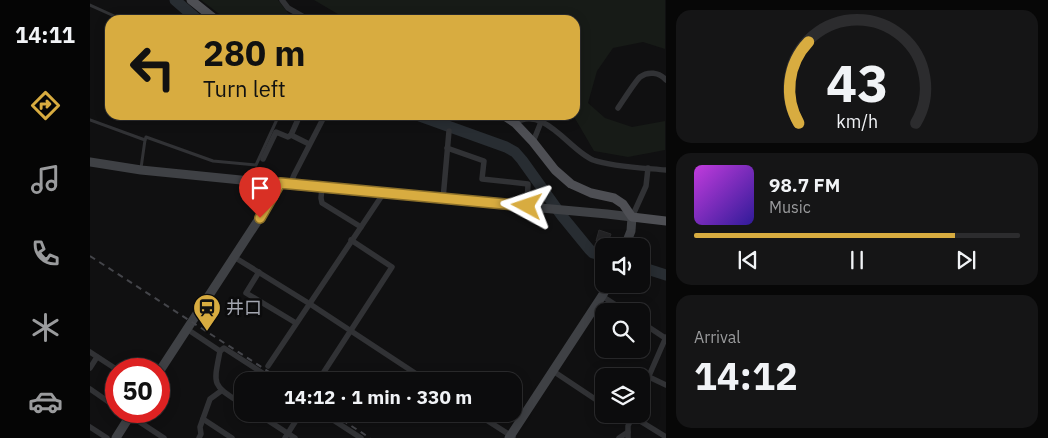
<!DOCTYPE html>
<meta charset="utf-8">
<style>
:root{--surface:#0c0c0d;--page:#151516;--text:#f1f3f6;--muted:#9a9b9d;--line:#2c2c2e;--accent:#d8ac40}
body{margin:0;font-family:"IBM Plex Sans","Noto Sans JP",sans-serif;background:var(--page);color:var(--text);height:100vh;display:flex;flex-direction:column;font-size:19px;white-space:nowrap}
*{box-sizing:border-box;margin:0}
p{font-size:16px;color:var(--muted)}
.icon{flex:none;width:28px;height:28px;fill:none;stroke:currentColor;stroke-width:2;stroke-linecap:round;stroke-linejoin:round}
.map{position:relative;flex:1;overflow:hidden}
.side{display:flex;flex-direction:column;gap:10px;padding:10px;background:#070707;width:382px}
.side>*{flex:none}
.banner{position:absolute;left:15px;top:15px;width:475px;height:105px;border-radius:15px;box-shadow:0 2px 12px #0003,0 0 0 1px var(--line);background:#d8ac40;color:#111;overflow:hidden}
.buttons{position:absolute;left:505px;top:238px;display:grid;gap:10px}
.buttons a{display:grid;place-items:center;width:55px;height:55px;border-radius:10px;background:var(--surface);box-shadow:0 2px 12px #0003,0 0 0 1px var(--line);font-size:25px}
.speed{position:absolute;left:15px;top:358px;display:flex;gap:10px;font-size:25px;font-weight:700;text-align:center}
.speed>*{display:grid;place-content:center;width:65px;height:65px;border-radius:50%;background:var(--surface);box-shadow:0 2px 12px #0003,0 0 0 1px var(--line);line-height:1}
.speed .limit{border:8px solid #d22;background:#fff;color:#111}
.pin{position:absolute;display:grid;place-items:center;width:42px;height:42px;color:#fff;margin:-51px -21px;border-radius:50% 50% 50% 0;rotate:-45deg;box-shadow:0 0 5px #0007}
.pin .icon{rotate:45deg}
.me{position:absolute;width:55px;margin:-28px;rotate:275deg;stroke-linejoin:round;filter:drop-shadow(0 0 4px #0008)}
.turn{display:flex;align-items:center;gap:18px;height:105px;padding:0 15px;font-size:22px}
.turn .icon{width:65px;height:65px;stroke-width:2.5}
.turn b{display:block;font-size:35px;line-height:42px}
.big{font-size:38px;font-weight:700;line-height:1.1}
.side .tile{flex:1;display:flex;flex-direction:column;justify-content:center;gap:8px;min-width:0;padding:0 18px;border-radius:15px;background:var(--page)}
.side .dial{align-items:center;gap:0}
.dial svg{height:130px;overflow:visible;fill:none;stroke:var(--line);stroke-width:7;stroke-linecap:round;text-anchor:middle}
.dial text{fill:var(--text);stroke:none}
.song{display:flex;align-items:center;gap:15px}
.cover{width:60px;height:60px;border-radius:8px;background:linear-gradient(135deg,hsl(290 70% 55%),hsl(250 70% 35%))}
.played{height:5px;border-radius:2px;background:linear-gradient(90deg,var(--accent) 80%,var(--line) 80%)}
.keys{display:flex;justify-content:space-around;direction:ltr}
.trip{position:absolute;left:144px;top:372px;width:288px;height:50px;border-radius:15px;background:var(--surface);box-shadow:0 2px 12px #0003,0 0 0 1px var(--line);font-weight:700;line-height:50px;text-align:center}
main{display:flex;flex:1;min-height:0}
.tabs{display:flex;flex-direction:column;width:90px;justify-content:space-around;align-items:center;background:#050505;color:var(--muted)}
.tabs .icon{width:35px;height:35px}
.tabs .on{color:var(--accent)}
.tabs b{font-size:22px;color:var(--text)}
.map>svg:first-child{display:block}
.green{fill:#171b17}
.lines{fill:none;stroke-linecap:round;stroke-linejoin:round}
.river{stroke:#282d32;stroke-width:11}
.building{fill:#232325;stroke:#2a2a2c}
.lane{stroke:#313235;stroke-width:3}
.street{stroke:#313235;stroke-width:5.5}
.secondary{stroke:#3f4145;stroke-width:9}
.primary{stroke:#4e4f54;stroke-width:9}
.rail{stroke:#44454a;stroke-width:2;stroke-dasharray:6 5;stroke-linecap:butt}
.route-casing{stroke:#8c702a;stroke-width:12}
.route{stroke:#d8ac40;stroke-width:9}
.labels{text-anchor:middle;stroke-width:5;stroke-linejoin:round;paint-order:stroke}
.poi-label{font-size:18px;fill:#a3a6b0;stroke:#0b0b0c;text-anchor:start}
</style>
<main>
<nav class="tabs">
<b>14:11</b>
<svg class="icon on" aria-label="directions" viewBox="0 0 24 24"><path d="M12 3l9 9-9 9-9-9zM9 14v-3h6M13 9l2 2-2 2"/></svg>
<svg class="icon" aria-label="music" viewBox="0 0 24 24"><path d="M9 18V5l10-2v13"/><circle cx="6" cy="18" r="3"/><circle cx="16" cy="16" r="3"/></svg>
<svg class="icon" aria-label="phone" viewBox="0 0 24 24"><path d="M5 4h4l2 5-3 2q2 4 5 5l2-3 5 2v4C11 20 4 13 5 4z"/></svg>
<svg class="icon" aria-label="climate" viewBox="0 0 24 24"><path d="M12 3v18M4 7l16 10M4 17L20 7"/></svg>
<svg class="icon" aria-label="car" viewBox="0 0 24 24"><path d="M5 17H2v-5l4-1 3-4h7l3 4 3 1v5h-3M9 17h6M6 11h13"/><circle cx="7" cy="17" r="2"/><circle cx="17" cy="17" r="2"/></svg>
</nav>
<div class="map">
<svg width="576" height="438" viewBox="0 0 576 438">
<rect width="100%" height="100%" fill="#101011"/>
<g class="green">
<path d="M111,0H188L198,13L210,20H137Z"/>
<path d="M224,0H575V49L553,42L523,48L507,71L498,103L515,118L542,127L575,121V150L538,157L504,151L483,115H485V20H263L253,17Z"/>
</g>
<g class="lines">
<g class="river">
<path d="M85,0L108,20"/>
<path d="M327,115L416,147L425,152L432,160L472,216L499,249L503,253L514,256"/>
<path d="M551,267L576,275"/>
</g>
</g>
<path class="building" d="M509,230L521,234L517,245L506,241Z"/>
<g class="lines">
<g class="lane">
<path d="M0,5L33,20"/>
<path d="M91,20L92,17"/>
<path d="M0,120L55,140L51,168"/>
<path d="M55,140L56,137L123,161L166,165L189,115"/>
</g>
<g class="street">
<path d="M192,0L198,8L219,20"/>
<path d="M528,108C533,101 544,83 550,77C558,71 569,72 576,80"/>
<path d="M210,115L201,135L219,144"/>
<path d="M425,123C454,105 479,150 503,160C523,167 554,168 576,170"/>
<path d="M443,142L451,122"/>
<path d="M357,148L394,161L392,179L438,184L437,206"/>
<path d="M173,159L186,132L198,137L201,135"/>
<path d="M200,185L204,175L235,115"/>
<path d="M232,187L231,198L232,203L271,227L293,194"/>
<path d="M353,199L359,131"/>
<path d="M542,217L556,186L558,168"/>
<path d="M144,257L220,304L337,381"/>
<path d="M169,272L156,293L206,323"/>
<path d="M512,296L535,311"/>
<path d="M551,322L575,338"/>
<path d="M97,329L130,351L134,348L185,381"/>
<path d="M130,351C123,387 122,384 152,404"/>
<path d="M0,352L26,369"/>
<path d="M178,366L271,227"/>
<path d="M0,368L7,357"/>
<path d="M463,371L514,405"/>
<path d="M559,377L576,385"/>
<path d="M228,381L302,267L261,240"/>
<path d="M0,389L26,407"/>
<path d="M551,394L576,337"/>
<path d="M33,411L74,438"/>
<path d="M168,414L205,438"/>
<path d="M234,414L271,438"/>
<path d="M387,414L423,437"/>
<path d="M527,414L540,422"/>
<path d="M542,416L576,437"/>
<path d="M113,419L142,438"/>
<path d="M0,427L17,438"/>
<path d="M109,438L111,434L110,427L120,399L131,391"/>
<path d="M195,438L210,414"/>
<path d="M529,438L538,432"/>
<path d="M538,438V426L543,414"/>
</g>
<g class="secondary">
<path d="M0,162L51,170L200,185L517,214L542,217L541,231L535,246"/>
<path d="M69,372L178,205L190,183"/>
<path d="M26,438L43,411"/>
<path d="M419,438L512,296L519,284"/>
</g>
<g class="primary">
<path d="M101,0L126,20"/>
<path d="M413,115L425,123L443,142L465,170L481,184L501,193L524,198L533,204L542,217L576,221"/>
</g>
<g class="rail">
<path d="M0,256L193,381"/>
<path d="M243,414L280,438"/>
</g>
</g>
<g class="lines">
<defs>
<path id="route" d="M170,218L190,183L437,206"/>
</defs>
<use href="#route" class="route-casing"/>
<use href="#route" class="route"/>
</g>
<defs>
<symbol id="station-pin" viewBox="-11 -11 22 30"><path d="M0 17L-7.5 6A9.5 9.5 0 1 1 7.5 6Z" fill="#d8ac40" stroke="#0b0b0c"/><path d="M-3-6H3Q5-6 5-4V2Q5 4 3 4L4.5 6H3L1.5 4h-3L-3 6H-4.5L-3 4Q-5 4-5 2V-4Q-5-6-3-6ZM-3.5-4v3h7v-3ZM-3.5 1v1.5H-2V1ZM2 1v1.5H3.5V1Z" fill="#111"/></symbol>
</defs>
<g fill-rule="evenodd">
<use href="#station-pin" x="101" y="292" width="32" height="43"/>
</g>
<g class="labels">
<g class="poi-label">
<text x="136" y="314">井口</text>
</g>
</g>
</svg>
<div class="buttons">
<a><svg class="icon" aria-label="sound" viewBox="0 0 24 24"><path d="M4 9h4l5-4v14l-5-4H4zM17 9q2 3 0 6"/></svg></a>
<a><svg class="icon" aria-label="search" viewBox="0 0 24 24"><circle cx="10" cy="10" r="6"/><path d="M15 15l6 6"/></svg></a>
<a><svg class="icon" aria-label="layers" viewBox="0 0 24 24"><path d="M12 4l9 5-9 5-9-5zM3 14l9 5 9-5"/></svg></a>
</div>
<div class="speed"><div class="limit">50</div></div>
<div class="pin" style="left:170px;top:218px;background:#d93025"><svg class="icon" aria-label="arrive" viewBox="0 0 24 24"><path d="M6 21V4h12l-3 4 3 4H6"/></svg></div>
<svg class="me" style="left:437px;top:206px" viewBox="-20 -20 40 40"><path d="M0-17L14 15 0 8-14 15z" fill="#d8ac40" stroke="#fff" stroke-width="4"/></svg>
<div class="trip">14:12 · 1 min · 330 m</div>
<div class="banner">
<div class="turn"><svg class="icon" aria-label="left" viewBox="0 0 24 24"><path d="M17 20v-9H6M10 6l-5 5 5 5"/></svg><div><b>280 m</b>Turn left</div></div>
</div>
</div>
<section class="side">
<div class="tile dial"><svg viewBox="0 0 100 80">
<path d="M14 69A42 42 0 1 1 86 69"/>
<path d="M14 69A42 42 0 0 1 20 19" stroke="#d8ac40"/>
<text x="50" y="56" font-size="32" font-weight="700">43</text>
<text x="50" y="72" font-size="11">km/h</text>
</svg></div>
<div class="tile">
<div class="song"><i class="cover"></i><div><b>98.7 FM</b><p>Music</p></div></div>
<div class="played"></div>
<div class="keys"><svg class="icon" aria-label="previous" viewBox="0 0 24 24"><path d="M18 5L8 12l10 7zM5 5v14"/></svg><svg class="icon" aria-label="pause" viewBox="0 0 24 24"><path d="M8 5v14M16 5v14"/></svg><svg class="icon" aria-label="next" viewBox="0 0 24 24"><path d="M6 5l10 7-10 7zM19 5v14"/></svg></div>
</div>
<div class="tile"><p>Arrival</p><b class="big">14:12</b></div>
</section>
</main>
